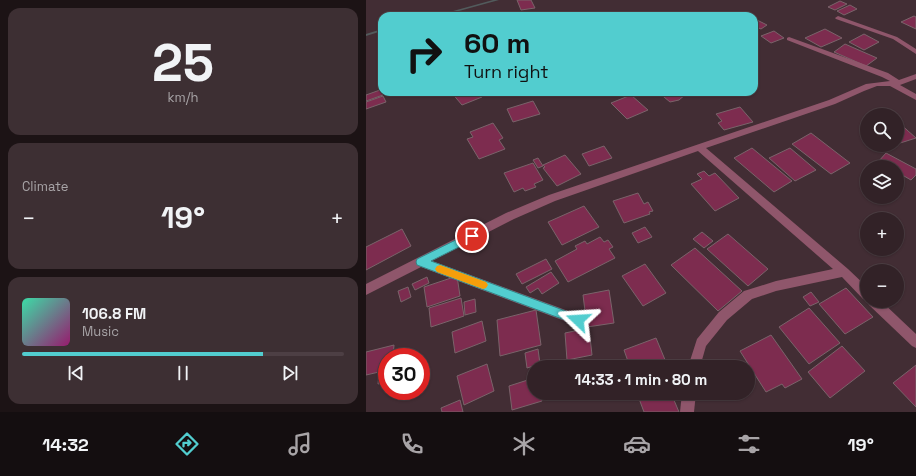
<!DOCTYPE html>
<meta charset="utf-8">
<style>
:root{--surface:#322227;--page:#3d2f33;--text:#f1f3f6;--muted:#a8a4a7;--line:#4d3f44;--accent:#52cdcf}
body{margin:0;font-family:"Space Grotesk",sans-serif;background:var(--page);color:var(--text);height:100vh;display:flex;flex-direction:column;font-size:15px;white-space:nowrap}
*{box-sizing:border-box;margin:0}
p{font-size:13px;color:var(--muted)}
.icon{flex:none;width:22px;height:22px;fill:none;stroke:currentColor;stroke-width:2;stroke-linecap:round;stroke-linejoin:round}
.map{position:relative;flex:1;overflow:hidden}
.details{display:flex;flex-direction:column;gap:8px;padding:8px;background:#1c1315;width:366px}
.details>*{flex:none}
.top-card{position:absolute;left:12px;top:12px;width:380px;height:84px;border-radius:12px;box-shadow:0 1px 3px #0004,0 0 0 1px var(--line);background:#52cdcf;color:#111;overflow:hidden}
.controls{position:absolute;left:494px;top:108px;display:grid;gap:8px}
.controls a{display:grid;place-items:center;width:44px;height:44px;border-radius:50%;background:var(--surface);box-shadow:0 1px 3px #0004,0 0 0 1px var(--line);font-size:20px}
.speed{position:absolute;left:12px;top:348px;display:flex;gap:8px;font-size:20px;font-weight:700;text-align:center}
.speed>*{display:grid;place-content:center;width:52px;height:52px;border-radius:50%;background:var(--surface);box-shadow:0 1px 3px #0004,0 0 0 1px var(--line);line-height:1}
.speed .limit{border:6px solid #d22;background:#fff;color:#111}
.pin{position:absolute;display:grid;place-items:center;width:34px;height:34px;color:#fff;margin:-17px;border:2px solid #fff;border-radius:50%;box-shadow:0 1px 4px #0007}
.me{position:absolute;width:44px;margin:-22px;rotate:290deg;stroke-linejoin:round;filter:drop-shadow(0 0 3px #0008)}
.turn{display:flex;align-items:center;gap:14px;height:84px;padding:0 20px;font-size:18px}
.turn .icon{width:52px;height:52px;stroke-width:2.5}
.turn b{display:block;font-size:28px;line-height:34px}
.big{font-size:30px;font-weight:700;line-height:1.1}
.details .card{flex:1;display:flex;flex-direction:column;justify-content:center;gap:6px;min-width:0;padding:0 14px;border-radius:12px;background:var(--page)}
.details .dial{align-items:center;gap:0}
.dial b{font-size:52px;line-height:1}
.song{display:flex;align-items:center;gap:12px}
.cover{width:48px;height:48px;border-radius:6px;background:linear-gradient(135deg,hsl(160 70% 55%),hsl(320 70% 35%))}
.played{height:4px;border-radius:2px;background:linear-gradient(90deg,var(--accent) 75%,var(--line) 75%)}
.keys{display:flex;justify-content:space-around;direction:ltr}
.heat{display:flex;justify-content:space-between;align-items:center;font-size:22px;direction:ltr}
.trip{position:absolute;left:161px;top:360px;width:228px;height:40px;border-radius:20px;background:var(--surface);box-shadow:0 1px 3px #0004,0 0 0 1px var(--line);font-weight:700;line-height:40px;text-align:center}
.tabs{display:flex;height:64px;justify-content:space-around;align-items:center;background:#140e10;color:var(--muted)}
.tabs .icon{width:28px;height:28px}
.tabs .on{color:var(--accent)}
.tabs b{font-size:18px;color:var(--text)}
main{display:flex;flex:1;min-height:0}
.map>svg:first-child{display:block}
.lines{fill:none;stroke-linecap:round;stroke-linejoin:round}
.stream{fill:#525b5c;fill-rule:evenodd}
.building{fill:#7d2c4f;stroke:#7a636a}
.minor{fill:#8f566b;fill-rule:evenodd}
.route{fill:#52cdcf;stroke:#358587}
.slow{fill:#f59e0b}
</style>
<main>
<section class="details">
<div class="card dial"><b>25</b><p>km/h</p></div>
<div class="card"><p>Climate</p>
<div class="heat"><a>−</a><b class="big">19°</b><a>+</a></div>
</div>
<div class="card">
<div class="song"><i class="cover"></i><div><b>106.8 FM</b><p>Music</p></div></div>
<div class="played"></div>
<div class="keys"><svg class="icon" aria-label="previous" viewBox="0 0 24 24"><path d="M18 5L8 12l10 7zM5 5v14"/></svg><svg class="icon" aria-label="pause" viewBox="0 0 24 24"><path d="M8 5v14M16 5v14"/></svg><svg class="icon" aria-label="next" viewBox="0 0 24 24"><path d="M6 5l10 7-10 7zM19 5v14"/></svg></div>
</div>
</section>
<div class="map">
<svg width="550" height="412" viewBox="0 0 550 412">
<rect width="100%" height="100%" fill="#422d34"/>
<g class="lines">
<g class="stream">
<path d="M127,0H133L75,16H69Z"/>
<path d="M16,29V31L0,36V34Z"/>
</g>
</g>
<g class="building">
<path d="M151,0H165L169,8L155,10Z"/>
<path d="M474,1L481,4L469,10L462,7Z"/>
<path d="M484,5L491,9L478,15L471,11Z"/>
<path d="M548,16L550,17V29L535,22Z"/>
<path d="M391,20L401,25L395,29L388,26V22Z"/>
<path d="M459,29L476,38L455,47L439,38Z"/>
<path d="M408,31L418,38L405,43L395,36Z"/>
<path d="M498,34L513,42L498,50L483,42Z"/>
<path d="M479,44L511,58L500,66L468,52Z"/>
<path d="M14,90L17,95L0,101V95Z"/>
<path d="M85,92H112L116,97L96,105Z"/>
<path d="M292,92H317L320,94L313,100L304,102Z"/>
<path d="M265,95L282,110L261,119L245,103Z"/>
<path d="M17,96L20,102L0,109V102Z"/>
<path d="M167,101L174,114L147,122L141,109Z"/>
<path d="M374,107L387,122L358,130L352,123L356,121L350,114Z"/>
<path d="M531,122H532L550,138L531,144Z"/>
<path d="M127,123L137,138L133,140L139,149L113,159L101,139L107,137L104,132Z"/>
<path d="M445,133L484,163L465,174L426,144Z"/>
<path d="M238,146L246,158L223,166L216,154Z"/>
<path d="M386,148L426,181L408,192L368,158Z"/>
<path d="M424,148L450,170L429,181L403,158Z"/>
<path d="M520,153L550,169V175L545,180L531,172V167H521L512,162Z"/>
<path d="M199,155L215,174L191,186L177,168L179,167L177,165Z"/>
<path d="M172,158L177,166L172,168L167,160Z"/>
<path d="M167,163L177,180L168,184L170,187L159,191L157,188L148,192L138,173Z"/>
<path d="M338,171L343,176L349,173L373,198L349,211L325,184L336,179L331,174Z"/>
<path d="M272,193L278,204L282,202L287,211L283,212L284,214L258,223L247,201Z"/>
<path d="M218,206L233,227L196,245L182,222Z"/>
<path d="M279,227L286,237L272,243L266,233Z"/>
<path d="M36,229L45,246L0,270V247Z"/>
<path d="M336,232L347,241L338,248L327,239Z"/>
<path d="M362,234L402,269L382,286L341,249Z"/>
<path d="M234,237L238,242L242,240L247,247L243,249L249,258L202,282L189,261L211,249L209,246L219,241L221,244Z"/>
<path d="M329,248L376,291L352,311L305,265Z"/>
<path d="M180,259L186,269L156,284L150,274Z"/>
<path d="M279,264L300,293L277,306L256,276Z"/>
<path d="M185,272L193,283L176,294L172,288L164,293L160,287Z"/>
<path d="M91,276L94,296L61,307L58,287Z"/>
<path d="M61,277L63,283L49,290L46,284Z"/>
<path d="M42,287L45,297L35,302L32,291Z"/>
<path d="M480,288L507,317L479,334L453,304Z"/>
<path d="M243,290L248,323L221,327L217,295Z"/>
<path d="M445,292L453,302L444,306L437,297Z"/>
<path d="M95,298L98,316L65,327L63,308Z"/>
<path d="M109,299L110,312L99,315L98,302Z"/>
<path d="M443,308L474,343L443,364L413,327Z"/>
<path d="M170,310L175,345L134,356L131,320Z"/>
<path d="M116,321L120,341L89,353L86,332Z"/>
<path d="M223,328L226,355L201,360L199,333Z"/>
<path d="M405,335L436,379L419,388L416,384L400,392L374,351Z"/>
<path d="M290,338L302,367H264L258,350Z"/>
<path d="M28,345L27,357H21V382L12,384L13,372L0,375V352Z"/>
<path d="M476,346L499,371L464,398L442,372Z"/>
<path d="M172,349L174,364L161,368L159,353Z"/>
<path d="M121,364L128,391L98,405L91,376Z"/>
<path d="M550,365V407L527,383Z"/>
<path d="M168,378V393H175L176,401L146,410L143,386Z"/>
<path d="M280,393H305L313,412H278L272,396Z"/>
<path d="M94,400L97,412H76L75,408Z"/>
</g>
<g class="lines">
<g class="minor">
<path d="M472,16L531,37L550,49V54L527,39L470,19L469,18Z"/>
<path d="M423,37L522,73L533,80L550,74V79L534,85L550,94V100L524,86H511L498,91L469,104L340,148L482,269L501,287V300L497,299L476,277L410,291L386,299L361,320L340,346L334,367H322L331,339L353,312L378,291L410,281L467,269L332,151L189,201L148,219L66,261L216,316L218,320L216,324L212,326L55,267L0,295V284L140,213L183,195L463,100L500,84L524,81L516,77L421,40V38Z"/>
<path d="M501,301H515L550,334V348L546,346L503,305Z"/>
<path d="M316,393H330L328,412H314Z"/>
</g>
</g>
<path class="route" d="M106,232L109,233L111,236L109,239L65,261L216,317L218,320L216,324L212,325L51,265L50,262L51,259Z"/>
<path class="slow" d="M74,265L120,282L122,285L120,288L117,289L71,272L69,269L71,266Z"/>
</svg>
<div class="controls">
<a><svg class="icon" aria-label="search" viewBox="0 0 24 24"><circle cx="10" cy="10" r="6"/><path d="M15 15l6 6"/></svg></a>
<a><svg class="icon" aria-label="layers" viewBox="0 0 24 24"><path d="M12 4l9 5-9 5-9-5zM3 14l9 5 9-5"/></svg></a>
<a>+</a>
<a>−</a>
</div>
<div class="speed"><div class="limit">30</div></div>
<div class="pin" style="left:106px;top:236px;background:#d93025"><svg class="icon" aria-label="arrive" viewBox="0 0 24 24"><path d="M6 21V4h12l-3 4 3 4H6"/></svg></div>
<svg class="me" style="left:212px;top:320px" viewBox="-20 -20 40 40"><path d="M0-17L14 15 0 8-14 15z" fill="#52cdcf" stroke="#fff" stroke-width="4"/></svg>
<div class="trip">14:33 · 1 min · 80 m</div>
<div class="top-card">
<div class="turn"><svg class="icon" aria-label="right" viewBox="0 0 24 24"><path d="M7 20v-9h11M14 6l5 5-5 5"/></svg><div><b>60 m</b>Turn right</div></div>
</div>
</div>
</main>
<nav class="tabs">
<b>14:32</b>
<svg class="icon on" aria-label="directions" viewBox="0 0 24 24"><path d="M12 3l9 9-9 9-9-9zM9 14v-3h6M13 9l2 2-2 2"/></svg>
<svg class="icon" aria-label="music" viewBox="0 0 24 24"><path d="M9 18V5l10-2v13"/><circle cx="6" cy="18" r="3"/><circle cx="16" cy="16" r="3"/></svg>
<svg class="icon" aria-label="phone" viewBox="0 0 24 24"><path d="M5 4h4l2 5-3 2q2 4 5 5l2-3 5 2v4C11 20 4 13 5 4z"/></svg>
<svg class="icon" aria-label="climate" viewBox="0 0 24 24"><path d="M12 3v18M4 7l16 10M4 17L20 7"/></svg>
<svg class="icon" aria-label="car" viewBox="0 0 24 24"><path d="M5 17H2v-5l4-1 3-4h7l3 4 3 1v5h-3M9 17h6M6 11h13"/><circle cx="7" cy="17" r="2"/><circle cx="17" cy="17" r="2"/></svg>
<svg class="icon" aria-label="filters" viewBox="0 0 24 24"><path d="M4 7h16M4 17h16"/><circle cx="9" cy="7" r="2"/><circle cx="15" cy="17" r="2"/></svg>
<b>19°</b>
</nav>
